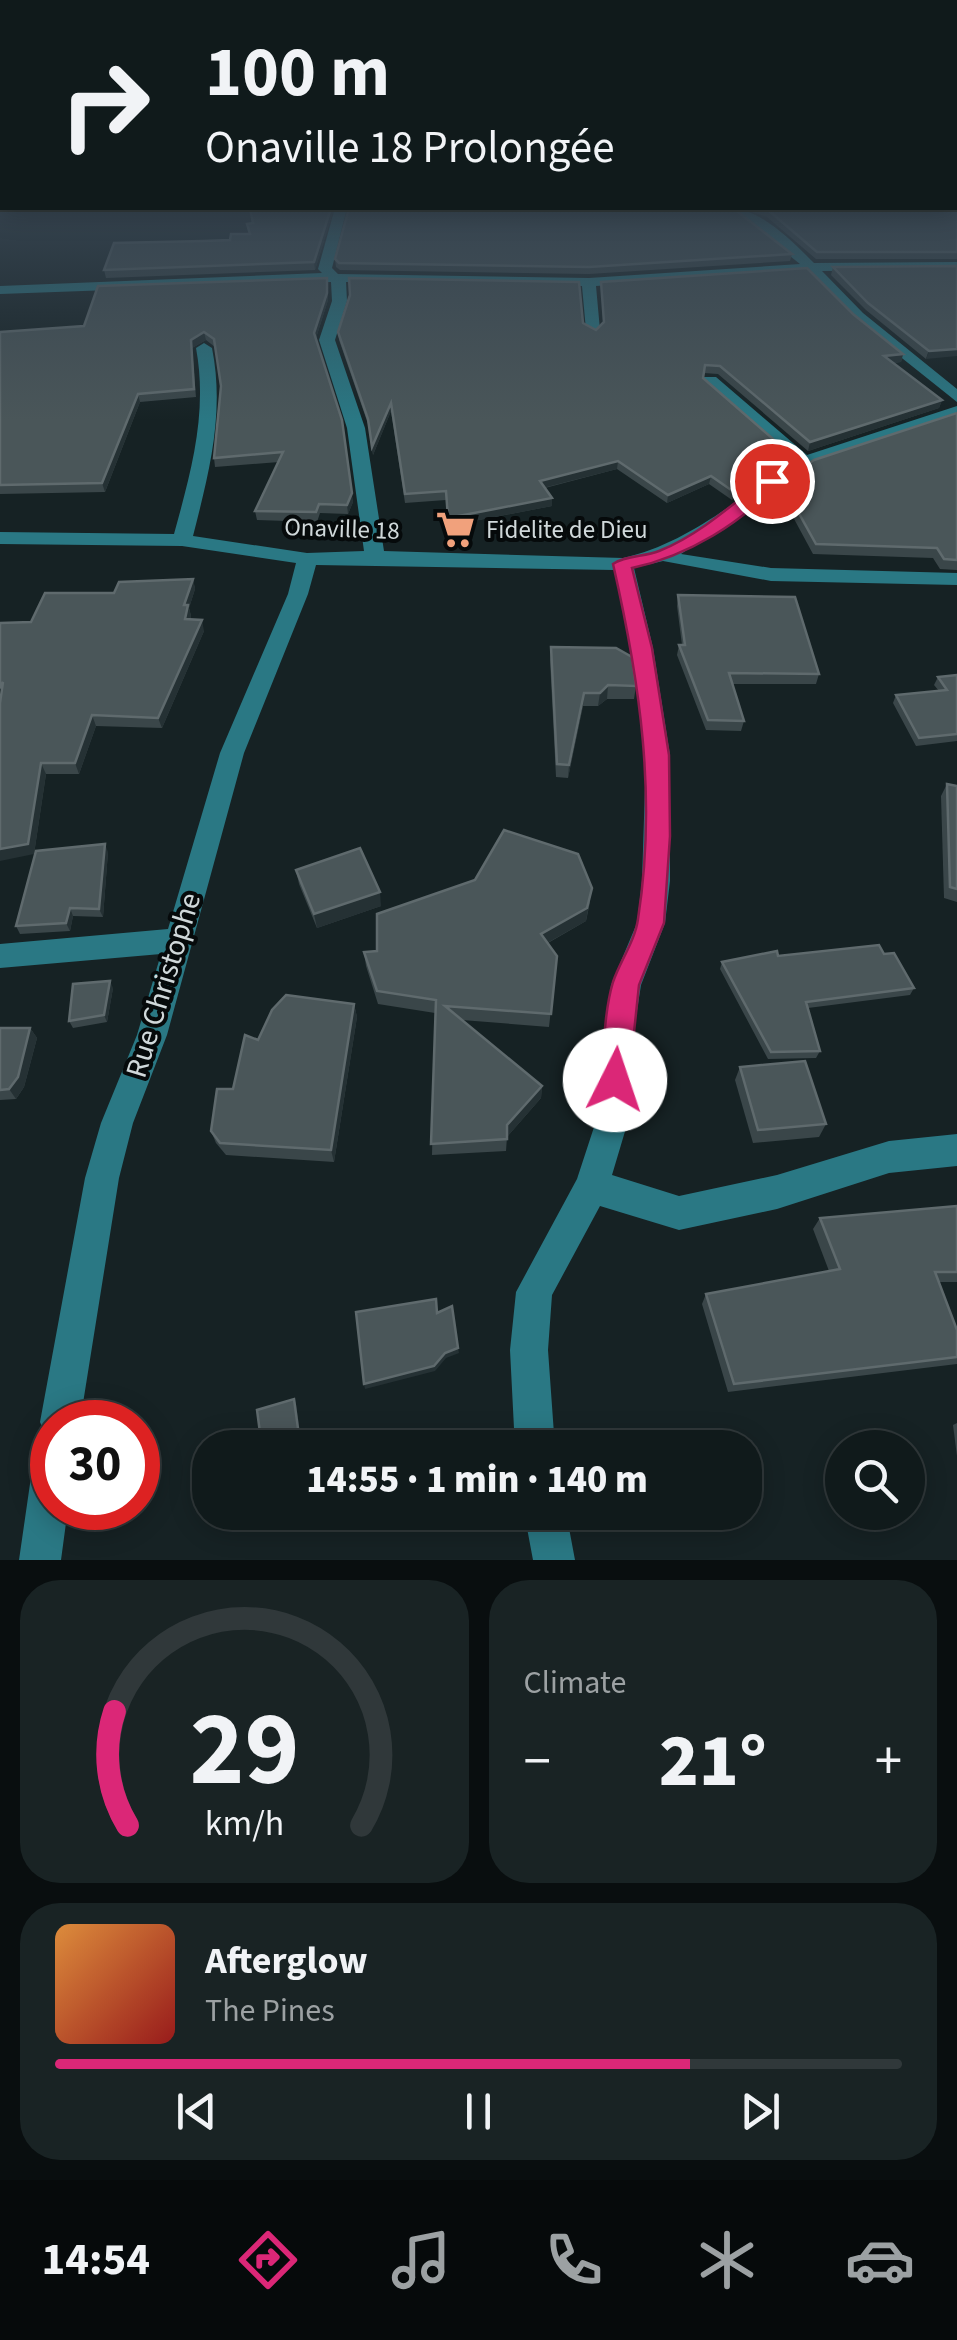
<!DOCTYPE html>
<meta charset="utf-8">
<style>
:root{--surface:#101a1b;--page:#192324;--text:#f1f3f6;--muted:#9ca1a3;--line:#30383a;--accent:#db2777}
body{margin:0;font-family:"Source Sans 3",sans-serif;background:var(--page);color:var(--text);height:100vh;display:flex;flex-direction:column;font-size:38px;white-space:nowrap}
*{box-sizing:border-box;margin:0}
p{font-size:32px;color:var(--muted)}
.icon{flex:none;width:55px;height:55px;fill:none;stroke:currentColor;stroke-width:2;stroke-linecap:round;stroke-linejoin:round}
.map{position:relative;height:1560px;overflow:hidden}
.details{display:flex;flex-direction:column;gap:20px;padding:20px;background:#090e0f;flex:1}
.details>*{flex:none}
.hud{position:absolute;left:0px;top:0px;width:958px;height:210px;box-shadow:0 5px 25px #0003,0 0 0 2px var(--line);background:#101a1b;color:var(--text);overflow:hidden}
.controls{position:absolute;left:825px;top:1430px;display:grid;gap:20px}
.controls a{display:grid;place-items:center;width:100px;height:100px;border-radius:50%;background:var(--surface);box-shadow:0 5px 25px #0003,0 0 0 2px var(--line);font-size:50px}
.speed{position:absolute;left:30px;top:1400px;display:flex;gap:20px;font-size:50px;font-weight:700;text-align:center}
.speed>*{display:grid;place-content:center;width:130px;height:130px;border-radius:50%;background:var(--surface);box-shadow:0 5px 25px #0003,0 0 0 2px var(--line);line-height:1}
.speed .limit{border:15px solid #d22;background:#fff;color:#111}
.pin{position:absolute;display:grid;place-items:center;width:85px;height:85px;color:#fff;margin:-42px;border:5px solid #fff;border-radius:50%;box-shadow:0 2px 10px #0007}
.me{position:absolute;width:110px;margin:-55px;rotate:4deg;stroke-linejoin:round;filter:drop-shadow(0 0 8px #0008)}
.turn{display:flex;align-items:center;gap:35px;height:210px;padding:0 40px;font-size:45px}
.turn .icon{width:130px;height:130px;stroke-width:2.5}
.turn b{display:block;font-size:70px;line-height:85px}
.big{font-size:75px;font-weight:800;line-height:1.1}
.details .widget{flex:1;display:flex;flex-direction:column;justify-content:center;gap:15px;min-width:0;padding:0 35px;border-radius:40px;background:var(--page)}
.details .dial{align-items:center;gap:0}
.dial svg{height:260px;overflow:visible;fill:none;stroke:var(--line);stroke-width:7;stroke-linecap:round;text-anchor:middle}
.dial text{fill:var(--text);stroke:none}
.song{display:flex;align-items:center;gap:30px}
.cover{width:120px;height:120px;border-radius:15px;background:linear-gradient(135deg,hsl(30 70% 55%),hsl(0 70% 35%))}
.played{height:10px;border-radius:5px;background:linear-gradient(90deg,var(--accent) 75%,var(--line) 75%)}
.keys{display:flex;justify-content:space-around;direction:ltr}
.heat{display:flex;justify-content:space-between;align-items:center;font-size:55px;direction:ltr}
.details .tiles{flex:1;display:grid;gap:20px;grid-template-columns:1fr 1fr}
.widget:last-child{grid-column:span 2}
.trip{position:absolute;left:192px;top:1430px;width:570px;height:100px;border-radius:40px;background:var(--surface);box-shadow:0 5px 25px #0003,0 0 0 2px var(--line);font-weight:800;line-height:100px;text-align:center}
.tabs{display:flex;height:160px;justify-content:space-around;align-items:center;background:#060a0b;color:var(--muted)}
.tabs .icon{width:70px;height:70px}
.tabs .active{color:var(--accent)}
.tabs b{font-size:45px;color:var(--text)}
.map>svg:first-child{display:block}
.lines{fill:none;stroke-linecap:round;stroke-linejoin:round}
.minor{fill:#2a7884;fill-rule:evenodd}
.wall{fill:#3a4649}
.shaded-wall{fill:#253134}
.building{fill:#4a5659;stroke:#5f6a6d;stroke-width:2.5}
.route{fill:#db2777;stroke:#8e194d;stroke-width:2.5}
.labels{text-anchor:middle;stroke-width:8;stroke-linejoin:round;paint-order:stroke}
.far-street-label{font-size:25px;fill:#d0d8da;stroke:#060a0b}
.far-poi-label{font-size:25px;fill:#d0d8da;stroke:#060a0b;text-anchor:start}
.street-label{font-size:30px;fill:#d0d8da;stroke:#060a0b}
</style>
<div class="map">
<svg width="957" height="1560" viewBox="0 0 957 1560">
<rect width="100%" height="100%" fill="#162224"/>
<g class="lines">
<g class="minor">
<path d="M335,208H347L332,268L338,274L589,278L800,264L730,208C760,208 794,243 814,263L957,262V270L822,271L863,313L957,389V402L853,319L807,271L596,286L600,330L593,334L586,330L582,286L346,282L347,301L335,340L365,428L384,551L623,558C687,544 739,498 793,462L704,383V377H716L807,455L957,406V417L810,466L681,554L771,568L957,573V585L771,581L663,561L634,568L653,648L670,755V881L665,923L641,985L632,1043L629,1118L612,1175L679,1196L777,1175L889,1141L957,1134V1166L889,1173L777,1209L679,1230L600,1206L552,1295L548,1350L555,1448H515L510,1350L516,1292L577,1179L597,1118L602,1043L611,985L637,923L642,881L646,755L631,648L614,570L316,565L308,594L244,753L167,1035L133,1123L119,1178L80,1422H52V1439L46,1436L40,1422L85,1178L101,1123L137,1035L161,954L0,968V944L168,929L220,753L288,594L296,563L182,546L0,544V532L174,534C191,472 208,413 196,348L204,343L212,348C225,413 209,473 193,536L307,553L364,551L347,428L319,340L332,301L331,282L0,294V286L322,273L318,269Z"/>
<path d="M52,1450V1508H68L61,1560H19L32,1470L38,1456Z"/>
<path d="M524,1512H566L575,1560H533Z"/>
</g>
</g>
<g class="wall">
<path d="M957,203V259H816L767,217L740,208H955Z"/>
<path d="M250,208H334L315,270L106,278L104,270L203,241L230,240L249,234L247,224L253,223Z"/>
<path d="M792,254L790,261L589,274L340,270L336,267L335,259Z"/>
<path d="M957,266L926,359L866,310L831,275L833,267Z"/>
<path d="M327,278L328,300L316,338L353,502L348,514L320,513L317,522L257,520L255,511L279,462L215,467L214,458L221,386L215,347L206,340L192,348L196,397L140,402L105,492L0,494V332L84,326Z"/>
<path d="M601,282L853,314L903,354L901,362L893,363L942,400L939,408L808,451L718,374L704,373L703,378L787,462L732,500L709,484L667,503L617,469L545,488L552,498V506L448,526L446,500L405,503L391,411L373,455L369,427L339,340L338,332L596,330L603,323Z"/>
<path d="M957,413V570L940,569L933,558L813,554L780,493L773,496L775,486Z"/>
<path d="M193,579L195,589L189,608L191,616L190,620L204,631L162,728L96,726L79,774H46L34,854L31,622L114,593Z"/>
<path d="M678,595L819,674L816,684H733L744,721L741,731L706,730L677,655L679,645H682L677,606Z"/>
<path d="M551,647L636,686L634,699H607L598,706H583L568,778L556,777L550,660Z"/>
<path d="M957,675V741L916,746L893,703L896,695L939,691L934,685L938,677Z"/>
<path d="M947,784L957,786V902L944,898L941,796Z"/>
<path d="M108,852L103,917L73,916L70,931L20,934L16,926Z"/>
<path d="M296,870L381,906L317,928L299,884Z"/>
<path d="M590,902L586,921L548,943L557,956L549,1027L462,1020L542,1086L541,1098L507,1137L506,1151L432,1155L435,1013L378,1004L366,966L364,952L377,951Z"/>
<path d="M884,954L914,988L910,995L808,1008L820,1051L816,1058L768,1059L720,969L722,962L778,956Z"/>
<path d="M113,988L107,1022L73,1028L69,1021Z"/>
<path d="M354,1004L357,1017L334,1162L226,1155L216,1143L211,1131L258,1040Z"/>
<path d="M0,1028H30L37,1038L24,1087L16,1099L0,1100Z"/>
<path d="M740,1067L826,1124L819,1137L753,1143L735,1080Z"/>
<path d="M957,1206V1282H938L957,1330V1364L728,1392L702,1304L706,1294L829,1271L813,1229L820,1218Z"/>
<path d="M957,1423V1456L953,1425Z"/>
</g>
<g class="shaded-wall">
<path d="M331,208H334L315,270L314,262Z"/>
<path d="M327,293L328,300L315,341L314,333Z"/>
<path d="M204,332L206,340L192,348L196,397L191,340Z"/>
<path d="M957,349V356L926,359L929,351Z"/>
<path d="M903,354L901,362L882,364L884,356Z"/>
<path d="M138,394L140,402L105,492L102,483Z"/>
<path d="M942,400L939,408L808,451L810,442Z"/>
<path d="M391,403V411L373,455L372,447Z"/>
<path d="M789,453L787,462L732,500L734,492Z"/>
<path d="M618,461L617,469L539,489L540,481Z"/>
<path d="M711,476L709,484L667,503L668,495Z"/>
<path d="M782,483L780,493L773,496L775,486Z"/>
<path d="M352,493L353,502L348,514L347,505Z"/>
<path d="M552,498V506L448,526V518Z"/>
<path d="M193,579L195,589L189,608L191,616L188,630L184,605Z"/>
<path d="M202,620L204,631L162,728L158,718Z"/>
<path d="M608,685L607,699L598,706L600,693Z"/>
<path d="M584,693L583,706L568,778L569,765Z"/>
<path d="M92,715L96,726L79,774L75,763Z"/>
<path d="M41,763L46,774L34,854L0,861V849Z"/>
<path d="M105,844L108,852L103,917L99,909Z"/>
<path d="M592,888L586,921L540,947L541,934Z"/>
<path d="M380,892L381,906L317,928L314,914Z"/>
<path d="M70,908L73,916L70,931L66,923Z"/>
<path d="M110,981L113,988L107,1022L104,1015Z"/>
<path d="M354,1004L357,1017L334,1162L331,1150Z"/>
<path d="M30,1028L37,1038L24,1087L16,1099L9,1089Z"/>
<path d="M542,1086L541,1098L507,1137V1125Z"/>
<path d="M458,1348L459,1353L446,1358L435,1371L365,1389L364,1384Z"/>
<path d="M294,1399L296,1403L301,1440L278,1448H263Z"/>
</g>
<g class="building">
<path d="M955,203H957V252H817L768,210L761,208H955Z"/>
<path d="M250,208H331L314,262L104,270L114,243L203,241L230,240L231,234H250L247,224L253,223Z"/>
<path d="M349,208H733L792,254L589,267L339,263L335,259Z"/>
<path d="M957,266V349L929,351L868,303L833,267Z"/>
<path d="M807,268L853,314L903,354L884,356L942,400L810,442L720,366L705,365L703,378L789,453L734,492L711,476L668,495L618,461L540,481L552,498L448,518L446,491L405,494L391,403L372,447L368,419L338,332L350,295L349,278L579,282L583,323L596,330L604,322L601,282Z"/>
<path d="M327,278V293L314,333L342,420L352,493L347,505L319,504L316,512L255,511L283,452L214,458L221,386L214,339L204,332L191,340L194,389L138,394L102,483L0,485V332L84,326L98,286Z"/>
<path d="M957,413V560L944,559L937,548L816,544L782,483L775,486L814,460Z"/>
<path d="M193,579L184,605H188L185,619L202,620L158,718L92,715L75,763H41L28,844L0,849V703L3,682L0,687V623L31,622L45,593H114L119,582Z"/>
<path d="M678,595L795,597L819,674L729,673L744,721L708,720L679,645H685Z"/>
<path d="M551,647L616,648L632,657L636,686L608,685L600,693H584L569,765L557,764Z"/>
<path d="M957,675V734L919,738L896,695L947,690L938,677Z"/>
<path d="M947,784L957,786V889L950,887Z"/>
<path d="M504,830L578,854L592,888L587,908L541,934L557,956L551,1014L445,1006L542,1086L507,1125V1139L431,1144L436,1000L377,991L364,952L377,951V914L475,880Z"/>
<path d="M105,844L99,909L70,908L66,923L16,926L36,851Z"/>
<path d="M360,848L380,892L314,914L296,870Z"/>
<path d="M879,945L884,954L894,953L914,988L806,1002L820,1051L771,1052L722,962L777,951L778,956Z"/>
<path d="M110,981L104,1015L69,1021L73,984Z"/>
<path d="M286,995L354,1004L331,1150L220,1143L211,1131L217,1089H233L245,1035L258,1040L272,1010Z"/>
<path d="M0,1028H30L18,1077L9,1089L0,1090Z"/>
<path d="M805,1061L826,1124L758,1130L740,1067Z"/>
<path d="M957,1206V1272H935L957,1330V1357L734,1384L706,1294L840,1269L820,1218Z"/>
<path d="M436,1299L437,1313L452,1306L458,1348L445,1353L434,1366L364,1384L356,1312Z"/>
<path d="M294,1399L299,1436L262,1448L257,1410Z"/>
</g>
<linearGradient id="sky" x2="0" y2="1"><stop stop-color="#0c1314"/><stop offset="0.48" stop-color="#364450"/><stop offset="1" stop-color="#364450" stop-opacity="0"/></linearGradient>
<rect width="957" height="421" fill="url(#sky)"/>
<path class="route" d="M766,478L780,481C742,523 688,556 632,568L652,648L669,755L670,836L664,923L639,985L629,1080L625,1090L615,1094L605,1090L601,1080C604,1049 604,1012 613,982C620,961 635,941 638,919C657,798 640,682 613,564C626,555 644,557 659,551C699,535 733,504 766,478Z"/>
<defs>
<symbol id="supermarket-bare" viewBox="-9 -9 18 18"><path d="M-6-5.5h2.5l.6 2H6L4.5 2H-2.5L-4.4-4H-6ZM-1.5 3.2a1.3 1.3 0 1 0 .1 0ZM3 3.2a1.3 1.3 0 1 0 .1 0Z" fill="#f1a17c" stroke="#060a0b" stroke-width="2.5" paint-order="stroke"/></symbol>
</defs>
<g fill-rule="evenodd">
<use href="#supermarket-bare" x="428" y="502" width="55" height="55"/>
</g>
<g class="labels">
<g class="far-street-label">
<text transform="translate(342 528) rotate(2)" y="9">Onaville 18</text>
</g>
<g class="far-poi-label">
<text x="486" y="538">Fidelite de Dieu</text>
</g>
<g class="street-label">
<text transform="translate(163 985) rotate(-73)" y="10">Rue Christophe</text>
</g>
</g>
</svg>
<div class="controls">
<a><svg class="icon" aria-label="search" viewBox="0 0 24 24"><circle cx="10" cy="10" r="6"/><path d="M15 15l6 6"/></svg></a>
</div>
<div class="speed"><div class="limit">30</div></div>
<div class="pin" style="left:772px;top:481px;background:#d93025"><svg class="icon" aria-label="arrive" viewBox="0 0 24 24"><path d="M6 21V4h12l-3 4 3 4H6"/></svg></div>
<svg class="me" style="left:615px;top:1080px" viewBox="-20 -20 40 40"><circle r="19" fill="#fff"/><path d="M0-13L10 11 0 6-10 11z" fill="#db2777"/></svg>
<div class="trip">14:55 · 1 min · 140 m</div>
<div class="hud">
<div class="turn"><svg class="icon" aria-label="right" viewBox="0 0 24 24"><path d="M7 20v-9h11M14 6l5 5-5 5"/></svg><div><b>100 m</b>Onaville 18 Prolongée</div></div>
</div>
</div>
<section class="details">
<div class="tiles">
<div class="widget dial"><svg viewBox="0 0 100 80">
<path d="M14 69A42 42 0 1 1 86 69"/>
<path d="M14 69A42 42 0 0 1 10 34" stroke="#db2777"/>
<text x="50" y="56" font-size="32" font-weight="700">29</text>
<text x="50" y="72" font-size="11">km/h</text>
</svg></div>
<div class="widget"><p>Climate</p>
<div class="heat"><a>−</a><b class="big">21°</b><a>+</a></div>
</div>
<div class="widget">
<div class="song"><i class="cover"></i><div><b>Afterglow</b><p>The Pines</p></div></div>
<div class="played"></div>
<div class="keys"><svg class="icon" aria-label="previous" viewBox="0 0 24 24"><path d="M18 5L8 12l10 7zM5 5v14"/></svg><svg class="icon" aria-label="pause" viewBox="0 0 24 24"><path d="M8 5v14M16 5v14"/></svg><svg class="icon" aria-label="next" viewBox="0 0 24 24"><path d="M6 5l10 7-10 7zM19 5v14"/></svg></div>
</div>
</div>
</section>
<nav class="tabs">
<b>14:54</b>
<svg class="icon active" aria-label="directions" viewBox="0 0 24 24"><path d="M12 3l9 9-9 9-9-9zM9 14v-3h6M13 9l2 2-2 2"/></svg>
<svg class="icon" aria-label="music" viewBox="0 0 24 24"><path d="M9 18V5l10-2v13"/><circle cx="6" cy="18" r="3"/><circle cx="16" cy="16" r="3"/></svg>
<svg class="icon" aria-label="phone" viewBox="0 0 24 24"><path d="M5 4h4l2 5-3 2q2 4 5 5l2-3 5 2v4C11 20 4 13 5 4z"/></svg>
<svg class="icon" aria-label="climate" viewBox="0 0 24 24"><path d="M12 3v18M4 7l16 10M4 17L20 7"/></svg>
<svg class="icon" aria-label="car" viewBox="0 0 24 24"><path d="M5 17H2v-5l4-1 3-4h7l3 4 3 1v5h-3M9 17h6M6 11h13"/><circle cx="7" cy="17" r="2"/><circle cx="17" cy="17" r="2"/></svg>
</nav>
